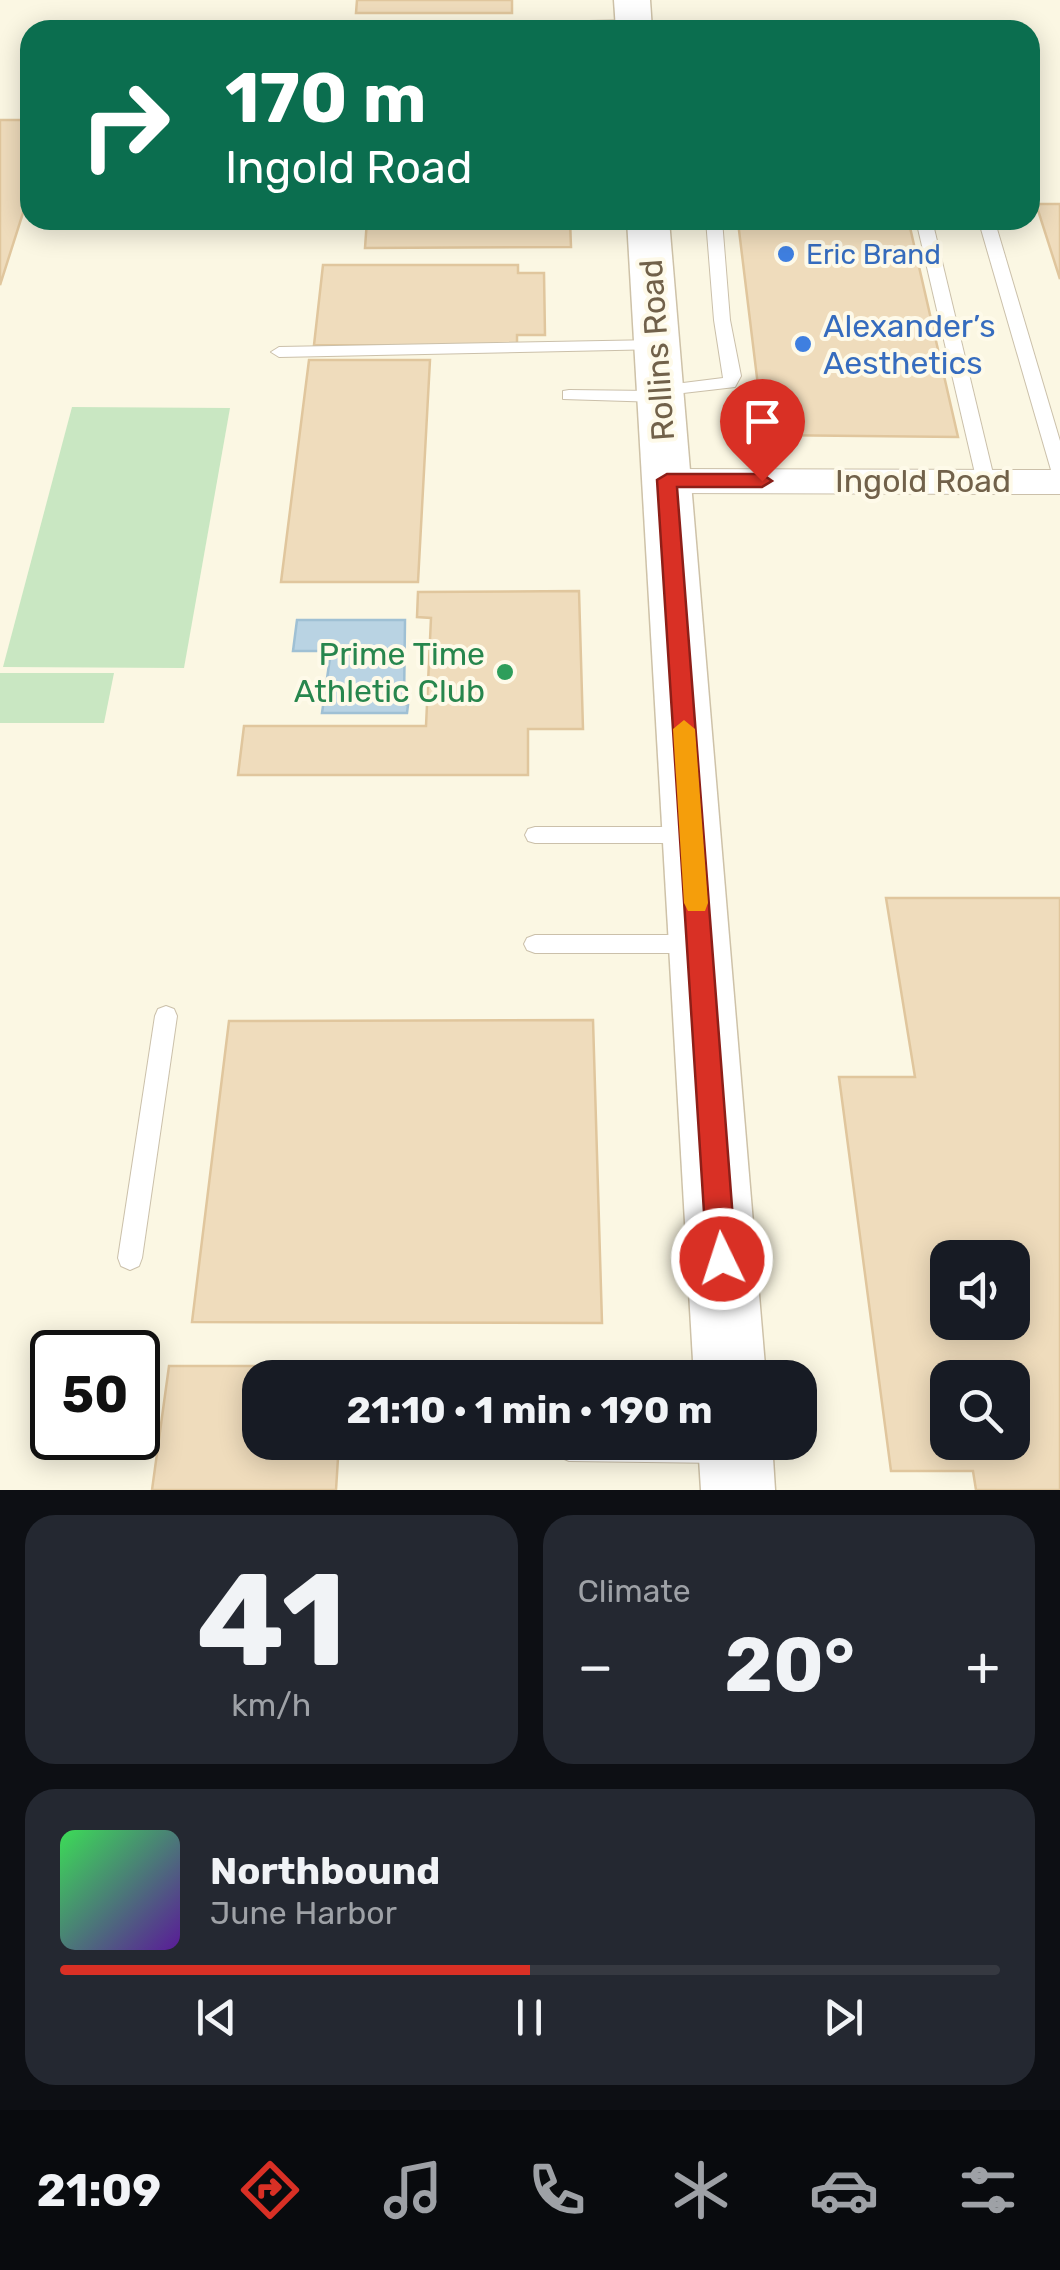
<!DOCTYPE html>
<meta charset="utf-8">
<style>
:root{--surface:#171b24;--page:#242831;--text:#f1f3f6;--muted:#9ea1a6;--line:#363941;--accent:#d93025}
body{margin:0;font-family:Rubik,sans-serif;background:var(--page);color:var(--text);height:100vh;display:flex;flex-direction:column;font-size:38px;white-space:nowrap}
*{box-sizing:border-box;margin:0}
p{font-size:32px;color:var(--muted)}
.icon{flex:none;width:55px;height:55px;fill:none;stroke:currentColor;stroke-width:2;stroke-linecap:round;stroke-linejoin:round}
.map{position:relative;height:1490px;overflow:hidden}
.sheet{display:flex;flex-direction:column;gap:25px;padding:25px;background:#0d0f14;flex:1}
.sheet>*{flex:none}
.guide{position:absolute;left:20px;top:20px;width:1020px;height:210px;border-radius:30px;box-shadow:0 5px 25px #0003;background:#0b6e4f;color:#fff;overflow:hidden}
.controls{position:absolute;left:930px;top:1240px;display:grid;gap:20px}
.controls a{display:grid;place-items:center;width:100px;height:100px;border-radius:20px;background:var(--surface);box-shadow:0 5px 25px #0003;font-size:50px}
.speed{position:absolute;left:30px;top:1330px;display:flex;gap:20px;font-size:50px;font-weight:700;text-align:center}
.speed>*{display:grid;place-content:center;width:130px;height:130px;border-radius:50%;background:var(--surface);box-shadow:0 5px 25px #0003;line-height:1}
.speed .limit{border:5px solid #111;border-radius:15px;background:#fff;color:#111}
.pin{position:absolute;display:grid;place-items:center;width:85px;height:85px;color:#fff;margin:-102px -42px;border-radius:50% 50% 50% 0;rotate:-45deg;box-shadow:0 0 10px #0007}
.pin .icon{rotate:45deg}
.me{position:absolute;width:110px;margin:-55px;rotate:356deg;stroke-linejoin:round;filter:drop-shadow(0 0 8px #0008)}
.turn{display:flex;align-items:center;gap:35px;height:210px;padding:0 40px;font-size:45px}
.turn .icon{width:130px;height:130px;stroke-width:2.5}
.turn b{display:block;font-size:70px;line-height:85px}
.big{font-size:75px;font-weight:700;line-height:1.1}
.sheet .tile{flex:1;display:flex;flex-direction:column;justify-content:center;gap:15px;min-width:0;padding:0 35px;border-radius:30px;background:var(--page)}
.sheet .dial{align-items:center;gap:0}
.dial b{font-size:130px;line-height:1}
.song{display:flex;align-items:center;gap:30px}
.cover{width:120px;height:120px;border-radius:15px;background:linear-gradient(135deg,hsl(130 70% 55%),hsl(270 70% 35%))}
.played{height:10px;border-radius:5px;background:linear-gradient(90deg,var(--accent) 50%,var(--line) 50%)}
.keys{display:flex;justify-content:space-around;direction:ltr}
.heat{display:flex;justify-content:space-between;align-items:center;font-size:55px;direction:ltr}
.sheet .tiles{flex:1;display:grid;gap:25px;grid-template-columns:1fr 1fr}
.tile:last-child{grid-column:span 2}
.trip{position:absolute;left:242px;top:1360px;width:575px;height:100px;border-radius:30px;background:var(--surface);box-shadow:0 5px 25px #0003;font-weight:700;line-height:100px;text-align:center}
.tab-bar{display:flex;height:160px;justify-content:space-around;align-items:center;background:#090b0e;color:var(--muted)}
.tab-bar .icon{width:70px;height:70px}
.tab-bar .current{color:var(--accent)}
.tab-bar b{font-size:45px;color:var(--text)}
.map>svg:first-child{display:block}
.green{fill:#c9e7c2}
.water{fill:#b9d3e3;stroke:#9fc0d4;stroke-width:2.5}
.building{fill:#efdcbc;stroke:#e0c69d;stroke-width:2.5;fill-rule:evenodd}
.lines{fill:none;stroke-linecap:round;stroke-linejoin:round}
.lane-casing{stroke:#cbc0aa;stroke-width:2}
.street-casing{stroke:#cbc0aa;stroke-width:2}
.secondary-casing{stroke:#cec2a8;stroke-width:3}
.lane{fill:#fff;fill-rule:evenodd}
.street{fill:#fff;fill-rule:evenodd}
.secondary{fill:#fff;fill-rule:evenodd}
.route{fill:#d93025;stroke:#8d1f18;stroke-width:2.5}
.slow{fill:#f59e0b}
.shop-dot{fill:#3f7fe0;stroke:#fefae9;stroke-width:4}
.leisure-dot{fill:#2e9e5b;stroke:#fefae9;stroke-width:4}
.labels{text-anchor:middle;stroke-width:8;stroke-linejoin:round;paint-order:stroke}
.far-shop-label{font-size:28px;fill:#366cbe;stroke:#fefae9;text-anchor:start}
.shop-label{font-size:32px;fill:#366cbe;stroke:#fefae9;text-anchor:start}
.street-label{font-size:32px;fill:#71614a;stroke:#fefae9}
.leisure-label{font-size:32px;fill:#27864d;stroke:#fefae9;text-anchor:end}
</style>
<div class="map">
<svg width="1060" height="1490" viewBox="0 0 1060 1490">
<rect width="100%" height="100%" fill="#fbf7e3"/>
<g class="green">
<path d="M72,407L230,408L184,668L3,667Z"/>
<path d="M0,673H114L104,723H0Z"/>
</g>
<path class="water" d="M297,620H405L404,704L408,705L407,713H322L331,651H293Z"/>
<g class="building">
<path d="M357,0H512V13H356Z"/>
<path d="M0,120H30V191L0,285Z"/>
<path d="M1036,204H1060V279Z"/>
<path d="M367,220H570L571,247L365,248Z"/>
<path d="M738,222L909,223L958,437L764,435Z"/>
<path d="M323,265H518V273H544L545,335H517V346L314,345Z"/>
<path d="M309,360H430L418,582H281Z"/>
<path d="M579,591L583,729H528V775H238L244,726H426L431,618L417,617L418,592Z"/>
<path d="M886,898H1060V1490H976L973,1471H891L839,1077H915ZM948,1258H1012V1322H948ZM948,1378H1012V1442H948Z"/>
<path d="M593,1020L602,1323L192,1322L229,1021Z"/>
<path d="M169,1366H344V1378H260V1442H339L336,1490H152Z"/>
</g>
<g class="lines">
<defs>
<g id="lane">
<path d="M634,20L639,21V27L589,29L582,25L589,21Z"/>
<path d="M706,220H722L730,320L741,376L735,387L666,395L665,401L659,402L563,399V391L569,390L651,391L659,386L723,378L714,320Z"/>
<path d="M916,220H932L995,482L986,488L977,482Z"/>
<path d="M989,224L997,229L1060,441V476L1051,470L981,229Z"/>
<path d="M657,340L663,341V349L279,357L271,352L279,347Z"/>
<path d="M535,827H688L695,829L698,835L695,841L688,843H535L528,841L525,835L528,829Z"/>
<path d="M535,935H693L701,938L704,944L701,950L693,953H535L527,950L524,944L527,938Z"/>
<path d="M166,1006L174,1009L177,1016L142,1258L139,1266L130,1270L121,1266L118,1258L155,1016L158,1009Z"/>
<path d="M558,1442H732L735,1450L731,1459L722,1463L569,1461L560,1457L556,1448Z"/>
</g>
<path id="street" d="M667,469L1060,470V494L667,493L655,489L650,481L655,473Z"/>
<g id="secondary">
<path d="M614,0H650L652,30H616Z"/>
<path d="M627,220H669L766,1378H694Z"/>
<path d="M698,1442H772L775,1490H701Z"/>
</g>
</defs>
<use href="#lane" class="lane-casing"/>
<use href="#street" class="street-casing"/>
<use href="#secondary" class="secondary-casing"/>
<use href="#lane" class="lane"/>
<use href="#street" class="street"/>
<use href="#secondary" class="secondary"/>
</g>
<path class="route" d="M667,474H762L772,481L762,487H677L736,1259L732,1269L722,1273L711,1269L707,1259L657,480Z"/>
<path class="slow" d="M684,720L695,729L708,903L705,911H688L684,903L673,729Z"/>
<g class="shop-dot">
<circle cx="786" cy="254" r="10"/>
<circle cx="803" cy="344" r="10"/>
</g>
<circle class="leisure-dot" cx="505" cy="672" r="10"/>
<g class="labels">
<g class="far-shop-label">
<text x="806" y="264">Eric Brand</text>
</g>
<g class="shop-label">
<text x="823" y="337">Alexander’s<tspan x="823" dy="37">Aesthetics</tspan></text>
</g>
<g class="street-label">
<text transform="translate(657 350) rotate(-94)" y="11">Rollins Road</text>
<text x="923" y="492">Ingold Road</text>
</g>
<g class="leisure-label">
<text x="485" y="665">Prime Time<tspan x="485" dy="37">Athletic Club</tspan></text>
</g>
</g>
</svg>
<div class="controls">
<a><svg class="icon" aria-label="sound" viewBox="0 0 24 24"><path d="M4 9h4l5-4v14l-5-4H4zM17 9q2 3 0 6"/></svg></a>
<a><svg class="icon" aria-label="search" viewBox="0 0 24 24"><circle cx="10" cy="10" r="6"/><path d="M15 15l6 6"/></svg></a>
</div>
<div class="speed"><div class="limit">50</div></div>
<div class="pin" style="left:762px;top:481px;background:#d93025"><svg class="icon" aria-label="arrive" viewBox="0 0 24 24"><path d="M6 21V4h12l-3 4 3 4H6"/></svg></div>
<svg class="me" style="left:722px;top:1259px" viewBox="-20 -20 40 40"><circle r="17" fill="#d93025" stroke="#fff" stroke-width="3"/><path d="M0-11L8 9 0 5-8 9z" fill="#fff"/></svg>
<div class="trip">21:10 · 1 min · 190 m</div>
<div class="guide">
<div class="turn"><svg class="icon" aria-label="right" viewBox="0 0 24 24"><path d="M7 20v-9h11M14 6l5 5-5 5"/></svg><div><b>170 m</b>Ingold Road</div></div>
</div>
</div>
<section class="sheet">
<div class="tiles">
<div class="tile dial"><b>41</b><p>km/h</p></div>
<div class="tile"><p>Climate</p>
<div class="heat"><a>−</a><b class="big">20°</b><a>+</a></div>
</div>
<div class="tile">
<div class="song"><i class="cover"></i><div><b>Northbound</b><p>June Harbor</p></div></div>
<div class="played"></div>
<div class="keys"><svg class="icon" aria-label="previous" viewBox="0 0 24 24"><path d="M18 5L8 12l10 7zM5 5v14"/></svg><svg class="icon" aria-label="pause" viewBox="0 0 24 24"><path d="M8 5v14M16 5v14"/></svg><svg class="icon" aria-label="next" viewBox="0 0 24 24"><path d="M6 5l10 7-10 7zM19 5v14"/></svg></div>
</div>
</div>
</section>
<nav class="tab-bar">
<b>21:09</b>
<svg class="icon current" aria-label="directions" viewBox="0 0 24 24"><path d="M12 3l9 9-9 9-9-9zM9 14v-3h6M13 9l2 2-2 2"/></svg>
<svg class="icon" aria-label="music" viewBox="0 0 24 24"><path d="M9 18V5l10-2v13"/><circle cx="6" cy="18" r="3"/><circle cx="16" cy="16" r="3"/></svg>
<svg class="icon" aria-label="phone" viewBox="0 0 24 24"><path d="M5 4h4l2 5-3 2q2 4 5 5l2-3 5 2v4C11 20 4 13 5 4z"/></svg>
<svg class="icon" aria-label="climate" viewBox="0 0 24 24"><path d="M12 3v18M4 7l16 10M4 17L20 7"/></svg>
<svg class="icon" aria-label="car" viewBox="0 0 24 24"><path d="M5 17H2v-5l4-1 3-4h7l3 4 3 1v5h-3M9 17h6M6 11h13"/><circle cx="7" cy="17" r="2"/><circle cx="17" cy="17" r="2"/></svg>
<svg class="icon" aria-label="filters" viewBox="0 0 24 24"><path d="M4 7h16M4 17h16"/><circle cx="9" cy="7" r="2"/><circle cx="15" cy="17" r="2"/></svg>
</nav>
